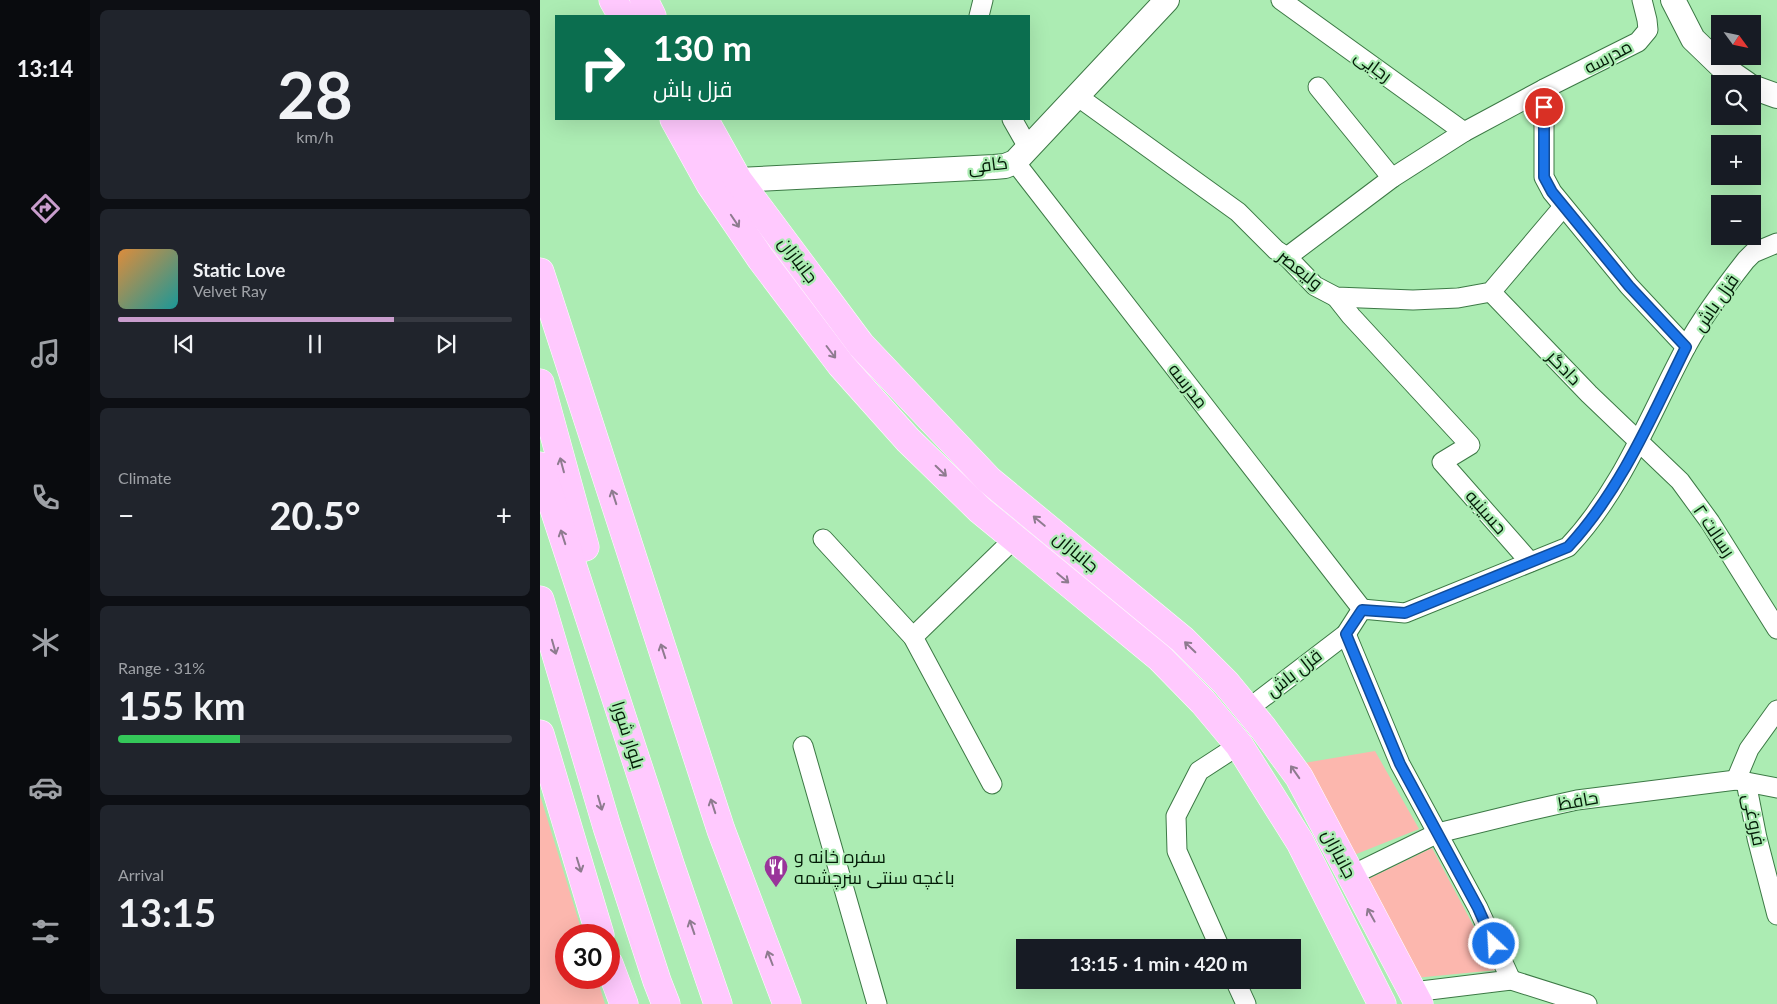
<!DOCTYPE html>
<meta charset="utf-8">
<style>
:root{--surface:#171b24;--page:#20242c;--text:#f1f3f6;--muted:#9ea1a6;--line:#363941;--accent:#c99dcd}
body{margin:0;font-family:Lato,Cairo,sans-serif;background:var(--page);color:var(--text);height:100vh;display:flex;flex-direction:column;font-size:19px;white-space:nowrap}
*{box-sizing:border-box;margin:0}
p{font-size:16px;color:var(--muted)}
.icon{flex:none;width:28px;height:28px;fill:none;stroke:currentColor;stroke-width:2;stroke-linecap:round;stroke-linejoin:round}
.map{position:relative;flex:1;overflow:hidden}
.drawer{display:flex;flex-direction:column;gap:10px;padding:10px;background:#0d0f14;width:450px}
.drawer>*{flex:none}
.banner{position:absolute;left:15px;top:15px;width:475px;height:105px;border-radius:0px;box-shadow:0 5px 20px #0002;background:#0b6e4f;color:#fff;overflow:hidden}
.needle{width:32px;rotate:123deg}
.fabs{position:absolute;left:1171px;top:15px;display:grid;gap:10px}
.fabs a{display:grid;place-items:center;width:50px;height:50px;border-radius:0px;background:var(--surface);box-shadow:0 5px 20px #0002;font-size:25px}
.speed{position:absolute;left:15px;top:924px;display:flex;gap:10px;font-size:25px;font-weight:700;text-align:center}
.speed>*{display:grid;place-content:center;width:65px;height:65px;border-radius:50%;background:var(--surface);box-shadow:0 5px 20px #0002;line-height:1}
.speed .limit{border:8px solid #d22;background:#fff;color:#111}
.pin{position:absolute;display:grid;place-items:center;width:42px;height:42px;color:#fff;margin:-21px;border:2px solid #fff;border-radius:50%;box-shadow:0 1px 5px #0007}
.me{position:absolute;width:55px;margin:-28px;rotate:335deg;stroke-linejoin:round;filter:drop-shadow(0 0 4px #0008)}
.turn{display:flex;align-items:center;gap:18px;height:105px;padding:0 15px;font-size:22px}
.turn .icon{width:65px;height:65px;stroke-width:2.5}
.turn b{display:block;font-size:35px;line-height:42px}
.big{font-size:38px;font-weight:700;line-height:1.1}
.drawer .card{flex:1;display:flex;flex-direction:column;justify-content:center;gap:8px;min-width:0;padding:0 18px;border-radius:8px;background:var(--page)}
.drawer .dial{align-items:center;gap:0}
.dial b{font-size:65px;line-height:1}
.song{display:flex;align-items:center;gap:15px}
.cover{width:60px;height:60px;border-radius:8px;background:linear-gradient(135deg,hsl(30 70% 55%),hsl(180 70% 35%))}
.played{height:5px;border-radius:2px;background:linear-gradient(90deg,var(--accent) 70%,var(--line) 70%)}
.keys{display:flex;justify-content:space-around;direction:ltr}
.heat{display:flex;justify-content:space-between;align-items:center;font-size:28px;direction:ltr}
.charge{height:8px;border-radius:4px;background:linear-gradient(90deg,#34c759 31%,var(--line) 0)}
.trip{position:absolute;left:476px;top:939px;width:285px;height:50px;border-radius:0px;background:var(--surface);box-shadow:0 5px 20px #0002;font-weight:700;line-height:50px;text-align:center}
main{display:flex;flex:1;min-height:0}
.dock{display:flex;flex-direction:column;width:90px;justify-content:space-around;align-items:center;background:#090b0e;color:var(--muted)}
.dock .icon{width:35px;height:35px}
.dock .on{color:var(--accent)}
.dock b{font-size:22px;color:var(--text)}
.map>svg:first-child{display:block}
.green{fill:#fcb7ae}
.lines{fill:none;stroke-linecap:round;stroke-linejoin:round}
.minor-casing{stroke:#3c7945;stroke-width:21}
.tertiary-casing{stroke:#3c7945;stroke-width:26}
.primary-casing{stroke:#fff;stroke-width:29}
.minor{stroke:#fff;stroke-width:19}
.tertiary{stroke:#fff;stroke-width:24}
.primary{stroke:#ffc9fe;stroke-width:28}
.oneway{stroke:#8e7b8f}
.route-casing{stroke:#114b97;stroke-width:12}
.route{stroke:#1a73e8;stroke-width:9}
.labels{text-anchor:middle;stroke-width:4.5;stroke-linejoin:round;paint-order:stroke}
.street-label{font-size:18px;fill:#031b07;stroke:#acecb3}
.poi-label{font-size:18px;fill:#031b07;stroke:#acecb3;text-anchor:start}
</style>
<main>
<nav class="dock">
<b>13:14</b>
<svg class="icon on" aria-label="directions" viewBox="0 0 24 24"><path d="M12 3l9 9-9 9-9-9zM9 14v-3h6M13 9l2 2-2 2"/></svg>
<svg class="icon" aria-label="music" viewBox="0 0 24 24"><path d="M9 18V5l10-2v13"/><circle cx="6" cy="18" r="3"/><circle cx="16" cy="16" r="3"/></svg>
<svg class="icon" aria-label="phone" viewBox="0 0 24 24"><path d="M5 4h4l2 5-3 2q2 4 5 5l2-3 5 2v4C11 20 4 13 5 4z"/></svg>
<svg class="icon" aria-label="climate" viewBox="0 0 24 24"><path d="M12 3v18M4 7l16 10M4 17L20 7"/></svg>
<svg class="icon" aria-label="car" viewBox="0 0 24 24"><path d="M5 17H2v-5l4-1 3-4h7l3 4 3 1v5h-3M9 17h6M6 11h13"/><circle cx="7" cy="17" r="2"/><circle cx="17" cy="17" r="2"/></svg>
<svg class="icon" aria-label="filters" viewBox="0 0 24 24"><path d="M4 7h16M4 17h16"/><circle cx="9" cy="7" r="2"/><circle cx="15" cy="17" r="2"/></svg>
</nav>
<section class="drawer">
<div class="card dial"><b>28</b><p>km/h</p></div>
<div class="card">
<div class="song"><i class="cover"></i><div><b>Static Love</b><p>Velvet Ray</p></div></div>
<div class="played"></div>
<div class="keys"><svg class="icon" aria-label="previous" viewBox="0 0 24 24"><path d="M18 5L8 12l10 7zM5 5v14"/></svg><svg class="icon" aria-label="pause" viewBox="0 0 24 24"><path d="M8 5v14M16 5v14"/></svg><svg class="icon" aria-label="next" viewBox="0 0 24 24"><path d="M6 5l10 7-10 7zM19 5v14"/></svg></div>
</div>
<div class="card"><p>Climate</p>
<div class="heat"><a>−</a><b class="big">20.5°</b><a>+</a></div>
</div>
<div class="card"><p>Range · 31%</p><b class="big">155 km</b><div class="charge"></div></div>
<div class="card"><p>Arrival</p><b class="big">13:15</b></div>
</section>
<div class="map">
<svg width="1237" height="1004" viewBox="0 0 1237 1004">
<rect width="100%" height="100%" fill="#acecb3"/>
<g class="green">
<path d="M835,751L879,829L814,855L764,763Z"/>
<path d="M0,795L43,935H26V978H57L65,1004H0Z"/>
<path d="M892,848L957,970L875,978L822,882Z"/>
</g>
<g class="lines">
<defs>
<g id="minor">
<path d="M741,0L924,132"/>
<path d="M439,16L443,0"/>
<path d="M778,87L852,178"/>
<path d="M1004,89V177L1012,192L1089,286L1146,347"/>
<path d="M537,96L698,212L736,250L747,257L775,286L796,297L873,300L918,298L951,292L1023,207"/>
<path d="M472,119L489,149"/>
<path d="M475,162L822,609"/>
<path d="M747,257L852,178L924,132L1004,89L1098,42L1108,30L1107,20L1102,0"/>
<path d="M951,292L1049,394L1140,481L1170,522L1237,629"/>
<path d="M796,297L811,316L930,445L902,462L990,562"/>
<path d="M283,539L373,637L452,784"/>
<path d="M806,634L860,764L938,908L971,980"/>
<path d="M373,637L475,538"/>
<path d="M708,709L806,634L822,609L865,613L1028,547C1082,490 1109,416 1146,347C1163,316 1184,288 1206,260L1213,253L1237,243"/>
<path d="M263,746L337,1004"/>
<path d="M1196,780L1209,749L1237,710"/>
<path d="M1206,782L1217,838L1237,915"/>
<path d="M810,876L898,833L988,811L1037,800L1196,780L1237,788"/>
<path d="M680,948L637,851L636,816L659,771L699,745"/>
<path d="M695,980L706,1004"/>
<path d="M873,992L971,980L1047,1004"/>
</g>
<g id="tertiary">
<path d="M1133,0L1153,39L1181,66L1207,84"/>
<path d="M1212,87L1237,96"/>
<path d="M198,180L454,167L465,166L475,162L627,0"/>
</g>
<g id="primary">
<path d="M73,0L82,16"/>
<path d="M104,0L112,16"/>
<path d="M134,119L170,184L221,259L301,365L368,440L440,510L620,658L663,702L699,745L760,842L842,1004"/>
<path d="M164,119L198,180L321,345L449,480L643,640L686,683L723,728L759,777L879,1004"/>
<path d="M0,272L181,830L247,1004"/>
<path d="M0,383L45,547"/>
<path d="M0,466L130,864L178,1004"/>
<path d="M0,600L67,827L117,981L126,1004"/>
<path d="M0,734L60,935"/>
<path d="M69,964L84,1004"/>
</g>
</defs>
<use href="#minor" class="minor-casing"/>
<use href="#tertiary" class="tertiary-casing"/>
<use href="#primary" class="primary-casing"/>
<use href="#minor" class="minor"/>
<use href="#tertiary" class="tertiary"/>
<use href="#primary" class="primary"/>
</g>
<defs><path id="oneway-shaft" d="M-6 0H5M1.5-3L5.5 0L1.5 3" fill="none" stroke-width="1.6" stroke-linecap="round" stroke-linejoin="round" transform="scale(1.25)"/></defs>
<g class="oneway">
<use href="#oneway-shaft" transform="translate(195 221) rotate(56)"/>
<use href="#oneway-shaft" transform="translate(291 352) rotate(53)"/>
<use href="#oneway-shaft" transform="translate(22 465) rotate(-105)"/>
<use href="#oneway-shaft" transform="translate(401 471) rotate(44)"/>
<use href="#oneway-shaft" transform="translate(74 497) rotate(-108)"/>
<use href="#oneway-shaft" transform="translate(499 521) rotate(-140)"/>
<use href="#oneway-shaft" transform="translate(23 537) rotate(-108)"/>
<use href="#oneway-shaft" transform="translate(523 578) rotate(40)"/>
<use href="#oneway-shaft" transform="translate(14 647) rotate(74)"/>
<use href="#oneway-shaft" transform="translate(650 647) rotate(-136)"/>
<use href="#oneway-shaft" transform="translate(123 651) rotate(-108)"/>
<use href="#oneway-shaft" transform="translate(755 772) rotate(-125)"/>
<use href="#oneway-shaft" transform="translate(60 803) rotate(74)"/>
<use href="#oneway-shaft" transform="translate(173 806) rotate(-108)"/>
<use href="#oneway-shaft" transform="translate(39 865) rotate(73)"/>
<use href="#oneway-shaft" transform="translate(831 915) rotate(-119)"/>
<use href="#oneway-shaft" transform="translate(152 927) rotate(-109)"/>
<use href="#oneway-shaft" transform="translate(230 958) rotate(-111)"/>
</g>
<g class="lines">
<defs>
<path id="route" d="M954,944L938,908L860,764L806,634L822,610L865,613L1028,547C1081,490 1112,416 1146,347L1089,286L1012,192L1004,177V107"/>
</defs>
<use href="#route" class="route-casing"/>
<use href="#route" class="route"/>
</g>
<defs>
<symbol id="restaurant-pin" viewBox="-11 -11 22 30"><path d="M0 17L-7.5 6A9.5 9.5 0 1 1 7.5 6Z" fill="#99349a" stroke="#acecb3"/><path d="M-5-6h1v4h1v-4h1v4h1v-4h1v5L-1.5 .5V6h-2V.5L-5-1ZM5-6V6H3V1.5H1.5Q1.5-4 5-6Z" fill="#fff"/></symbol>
</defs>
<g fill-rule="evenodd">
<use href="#restaurant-pin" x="222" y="853" width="28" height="38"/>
</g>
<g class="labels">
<g class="street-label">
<text transform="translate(1068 57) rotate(-28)" y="6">مدرسه</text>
<text transform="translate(833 66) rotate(36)" y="6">رجایی</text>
<text transform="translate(448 165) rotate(-7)" y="6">کافی</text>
<text transform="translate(258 260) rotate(53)" y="6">جانبازان</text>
<text transform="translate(760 270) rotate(39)" y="6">ولیعصر</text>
<text transform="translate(1176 303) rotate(-55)" y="6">قزل باش</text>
<text transform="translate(1024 368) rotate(46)" y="6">دادگر</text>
<text transform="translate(648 386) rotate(52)" y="6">مدرسه</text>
<text transform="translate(946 512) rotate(49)" y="6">حسینیه</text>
<text transform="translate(1174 531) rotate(56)" y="6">رسالت ۲</text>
<text transform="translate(536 552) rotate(40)" y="6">جانبازان</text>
<text transform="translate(754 673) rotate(-38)" y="6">قزل باش</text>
<text transform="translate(88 735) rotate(72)" y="6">بلوار شورا</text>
<text transform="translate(1038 801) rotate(-10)" y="6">حافظ</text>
<text transform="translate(1214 820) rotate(78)" y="6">فروغی</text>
<text transform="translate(799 854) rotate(62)" y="6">جانبازان</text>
</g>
<g class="poi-label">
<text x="254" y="863">سفره خانه و<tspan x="254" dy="21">باغچه سنتی سرچشمه</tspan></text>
</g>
</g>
</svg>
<div class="fabs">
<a><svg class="needle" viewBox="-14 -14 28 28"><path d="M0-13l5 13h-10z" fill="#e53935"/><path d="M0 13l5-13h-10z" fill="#9ea1a6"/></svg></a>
<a><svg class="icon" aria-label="search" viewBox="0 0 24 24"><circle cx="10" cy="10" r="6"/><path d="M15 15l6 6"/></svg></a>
<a>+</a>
<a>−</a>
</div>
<div class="speed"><div class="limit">30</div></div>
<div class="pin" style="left:1004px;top:107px;background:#d93025"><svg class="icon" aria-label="arrive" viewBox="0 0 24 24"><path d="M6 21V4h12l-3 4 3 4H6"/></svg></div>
<svg class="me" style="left:954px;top:944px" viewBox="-20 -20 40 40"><circle r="17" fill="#1a73e8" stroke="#fff" stroke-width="3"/><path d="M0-11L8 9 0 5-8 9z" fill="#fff"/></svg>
<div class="trip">13:15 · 1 min · 420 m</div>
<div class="banner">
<div class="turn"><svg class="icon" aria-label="right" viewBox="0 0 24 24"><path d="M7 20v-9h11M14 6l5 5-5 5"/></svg><div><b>130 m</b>قزل باش</div></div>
</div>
</div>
</main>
